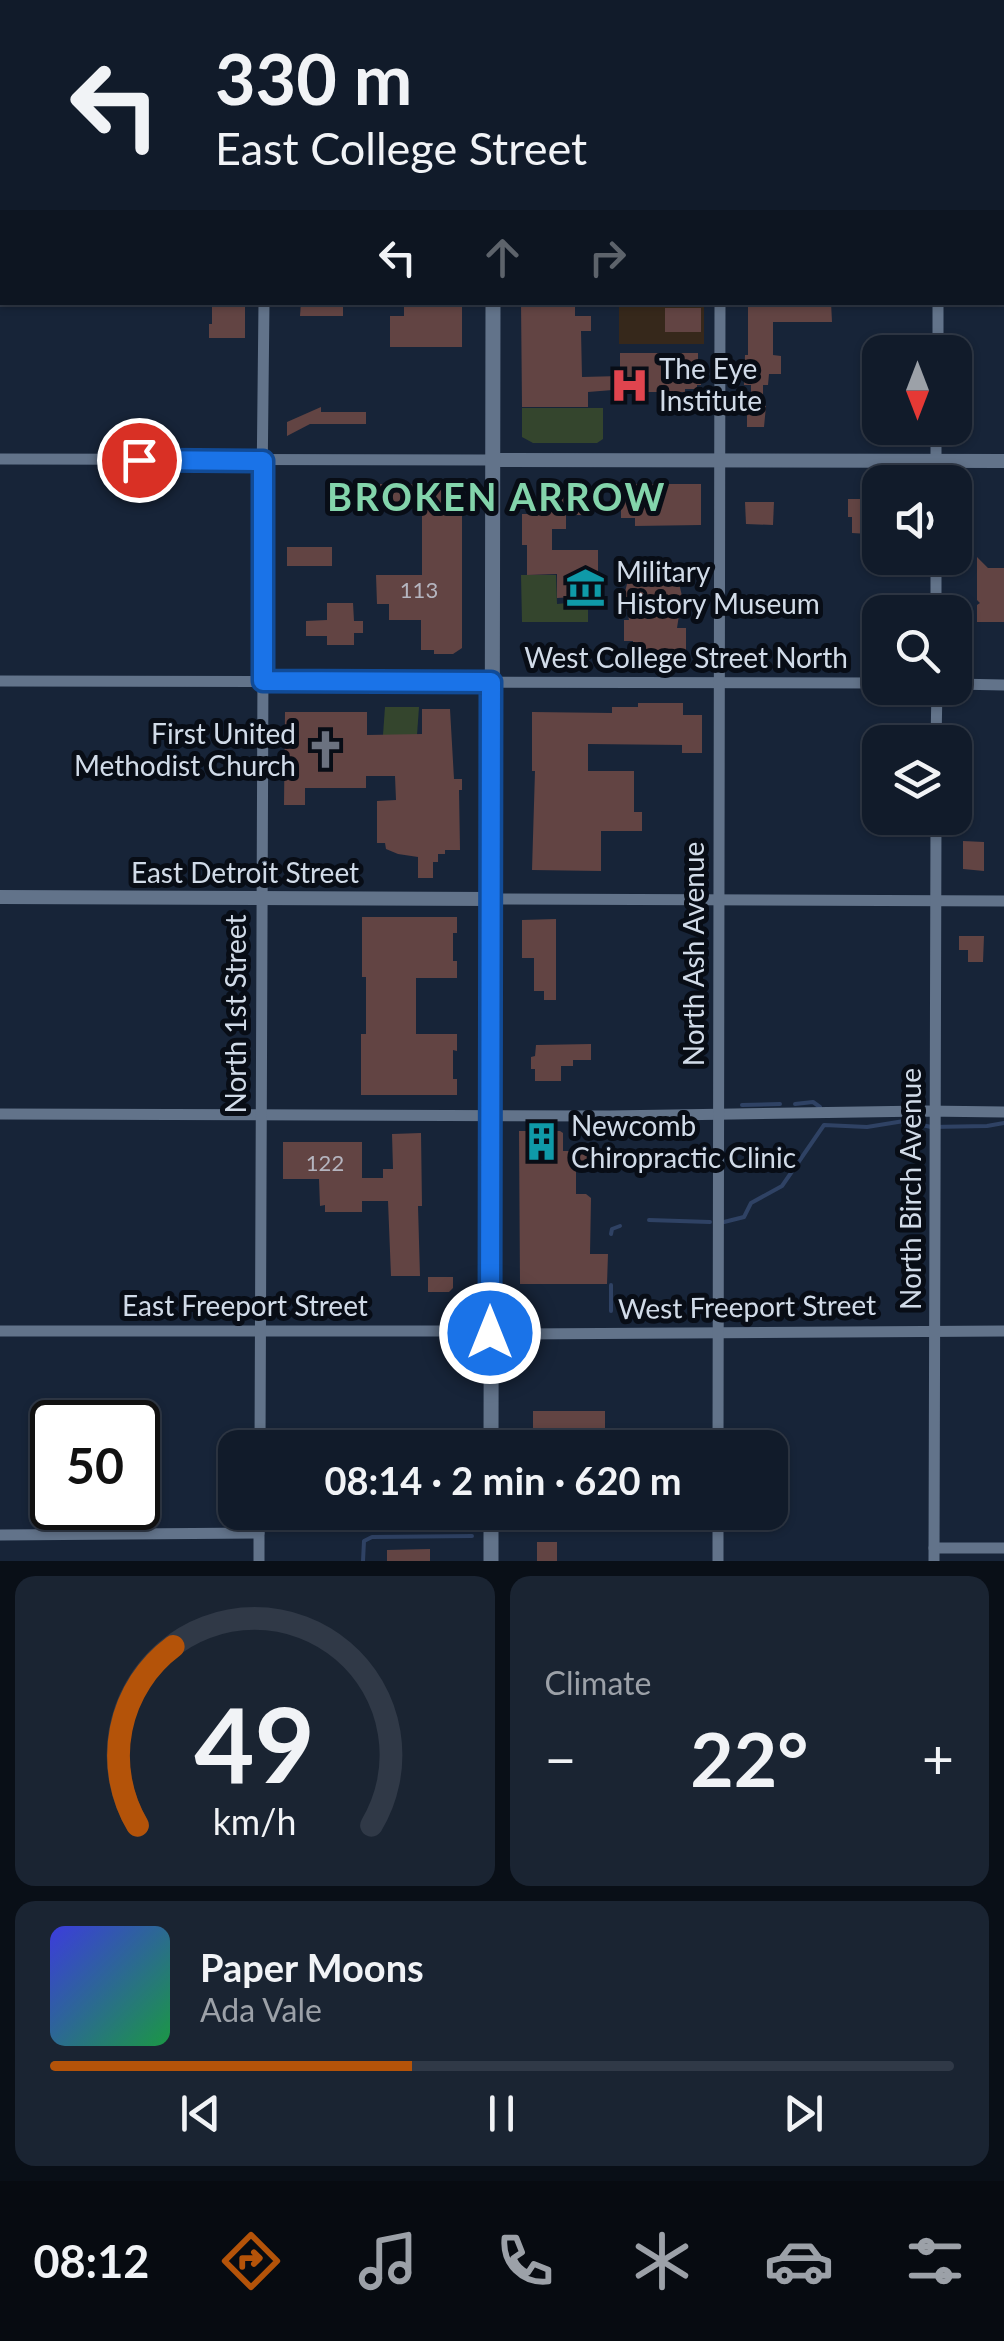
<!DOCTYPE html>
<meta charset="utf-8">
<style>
:root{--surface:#111b2a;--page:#1a2432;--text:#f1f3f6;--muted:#9ca1a8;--line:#303947;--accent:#b45309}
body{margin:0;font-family:Lato,sans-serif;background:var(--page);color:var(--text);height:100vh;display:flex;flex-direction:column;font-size:38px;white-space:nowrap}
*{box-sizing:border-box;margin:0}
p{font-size:32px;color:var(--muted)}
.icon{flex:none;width:55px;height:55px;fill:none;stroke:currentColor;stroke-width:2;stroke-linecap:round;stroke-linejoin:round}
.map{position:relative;height:1561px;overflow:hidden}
.side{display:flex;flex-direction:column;gap:15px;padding:15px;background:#090f17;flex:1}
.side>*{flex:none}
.hud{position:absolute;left:0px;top:0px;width:1005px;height:305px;box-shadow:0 2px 8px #0004,0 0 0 2px var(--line);background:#111b2a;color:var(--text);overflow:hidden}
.needle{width:65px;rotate:180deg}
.fabs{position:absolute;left:862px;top:335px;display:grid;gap:20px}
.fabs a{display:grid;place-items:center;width:110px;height:110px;border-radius:20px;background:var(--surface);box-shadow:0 2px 8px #0004,0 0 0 2px var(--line);font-size:50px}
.speed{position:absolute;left:30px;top:1400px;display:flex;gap:20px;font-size:50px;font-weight:700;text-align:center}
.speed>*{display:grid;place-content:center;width:130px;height:130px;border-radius:50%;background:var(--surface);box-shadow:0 2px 8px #0004,0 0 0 2px var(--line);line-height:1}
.speed .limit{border:5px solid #111;border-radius:15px;background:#fff;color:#111}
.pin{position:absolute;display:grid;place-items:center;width:85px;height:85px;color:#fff;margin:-42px;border:5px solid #fff;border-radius:50%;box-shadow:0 2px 10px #0007}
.me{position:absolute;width:110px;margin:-55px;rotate:0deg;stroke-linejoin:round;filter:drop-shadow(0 0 8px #0008)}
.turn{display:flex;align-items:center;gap:35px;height:210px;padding:0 50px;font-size:45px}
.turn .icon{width:130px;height:130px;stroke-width:2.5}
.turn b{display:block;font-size:70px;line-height:85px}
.lanes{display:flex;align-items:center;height:95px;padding:0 50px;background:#0003;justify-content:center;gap:50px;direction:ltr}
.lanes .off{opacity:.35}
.big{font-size:75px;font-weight:700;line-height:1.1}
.side .tile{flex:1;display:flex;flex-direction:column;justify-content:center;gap:15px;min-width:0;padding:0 35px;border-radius:20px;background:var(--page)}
.side .dial{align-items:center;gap:0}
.dial svg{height:260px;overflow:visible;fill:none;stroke:var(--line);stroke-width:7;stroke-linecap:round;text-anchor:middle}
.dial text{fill:var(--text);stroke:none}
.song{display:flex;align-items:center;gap:30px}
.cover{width:120px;height:120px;border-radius:15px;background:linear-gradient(135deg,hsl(240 70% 55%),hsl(140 70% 35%))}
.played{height:10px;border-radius:5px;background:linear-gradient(90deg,var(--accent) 40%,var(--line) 40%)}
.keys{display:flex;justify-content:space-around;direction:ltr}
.heat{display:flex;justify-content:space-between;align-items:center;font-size:55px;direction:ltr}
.side .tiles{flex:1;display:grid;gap:15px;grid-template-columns:1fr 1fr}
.tile:last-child{grid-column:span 2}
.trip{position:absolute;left:218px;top:1430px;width:570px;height:100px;border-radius:20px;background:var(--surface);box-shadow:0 2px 8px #0004,0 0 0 2px var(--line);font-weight:700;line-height:100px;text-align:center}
.tabs{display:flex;height:160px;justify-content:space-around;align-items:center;background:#070b11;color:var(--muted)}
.tabs .icon{width:70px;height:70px}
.tabs .current{color:var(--accent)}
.tabs b{font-size:45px;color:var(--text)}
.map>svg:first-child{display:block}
.commercial{fill:#36281b}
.green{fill:#34452d}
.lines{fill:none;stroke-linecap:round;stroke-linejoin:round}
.stream{stroke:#2f4264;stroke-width:4}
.building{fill:#624443}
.minor{stroke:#62738a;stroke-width:11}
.tertiary{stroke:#62738a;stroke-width:14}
.secondary{stroke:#62738a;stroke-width:15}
.route-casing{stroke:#114b97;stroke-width:25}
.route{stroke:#1a73e8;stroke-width:18}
.labels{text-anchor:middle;stroke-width:10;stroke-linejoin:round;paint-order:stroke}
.number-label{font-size:22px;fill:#b5b5bf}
.poi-label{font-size:28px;fill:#d1dbe8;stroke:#080d16;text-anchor:start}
.street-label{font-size:28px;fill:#d1dbe8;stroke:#080d16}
.district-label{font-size:38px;font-weight:bold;letter-spacing:2.5px;fill:#83d4ab;stroke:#080d16}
</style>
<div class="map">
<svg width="1004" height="1561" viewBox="0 0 1004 1561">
<rect width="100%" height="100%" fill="#172438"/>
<rect class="commercial" x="619" y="303" width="85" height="41"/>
<g class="green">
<path d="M522,408H603V439L597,443H533L522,437Z"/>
<path d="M521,575H556L557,604L588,601V622H522Z"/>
<path d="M385,707H419L417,735H383Z"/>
</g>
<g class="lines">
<g class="stream">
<path d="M795,1104L813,1102L820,1107"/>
<path d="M742,1105L780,1104"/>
<path d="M649,1220L710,1222"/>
<path d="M724,1222L744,1217L751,1203L782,1186L824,1125L867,1127L904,1121L931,1127L987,1126L1004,1123"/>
<path d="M611,1234L612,1229L620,1226"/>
<path d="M611,1285V1311"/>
<path d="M363,1561L364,1541L372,1537L472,1536"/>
</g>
</g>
<g class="building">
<path d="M212,302H245V338H209V324H212Z"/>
<path d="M301,302H343V316H300Z"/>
<path d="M404,302H462V347H390V316H404Z"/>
<path d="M521,302H575V316H591V331H581L582,377L620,376V353H698V362H700L701,385H697V389H685V392H625V389L588,392V407H522Z"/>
<path d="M748,302H831L832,322H773V355L781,356V374H769L768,385H763V406H766L764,427H747V409L751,406V385H744L745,355H748Z"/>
<rect x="665" y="308" width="36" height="24"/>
<path d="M321,407V412H366V424H310L287,436V422Z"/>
<path d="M380,484L462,485V648L453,654H434V650H421V620H389V604H377L376,575H422V507H412V502H380Z"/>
<path d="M624,484H701V525L635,526V518H621V489H624Z"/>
<path d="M556,488V496H582V502H591V515H566V529H552V550H598V601H574V597L557,598V574L527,575V545H522V514H544V500Z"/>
<path d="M848,499H880V556H869V534L852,533V517H848Z"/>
<path d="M745,502H774L773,525L746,524Z"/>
<rect x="287" y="547" width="45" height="19"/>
<path d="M977,557L988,568H1004V622H977V605L980,603L977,600Z"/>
<path d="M678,579L682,596L677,628H686V650H683V659H633V641H624V620H629L624,596L628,580Z"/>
<path d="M327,603H353L354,621H363V633H354V645H327V636H306V621L327,620Z"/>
<path d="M638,703H683V715H702V753H682V745L588,744V771H634V812H642V831H601V871L532,870L535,771H532V712L612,713V707H638Z"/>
<path d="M422,709H450L454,779H462V790H459L460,850H445V854H438V862H433V878H418V857L398,854L386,849L385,843H377V801L396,800L395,776H366V788H305V805H284L285,712H367V735L422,734Z"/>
<path d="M963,841L984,842V871L963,869Z"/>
<path d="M362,917H457V933H453V961H457V978H416V1034H457V1051L453,1050V1079H457V1095H361V1034H366V977H362Z"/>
<path d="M556,919V1000H544V991H534V958H522V920Z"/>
<path d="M959,936H984L983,962H968V950H959Z"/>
<path d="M591,1044V1060H573V1066H561V1081H535V1069H531V1057L535,1056L536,1045Z"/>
<path d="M519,1131H560L563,1133V1151H593V1164H576V1194H586L591,1198L590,1254H608L607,1284H520Z"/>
<path d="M421,1133L422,1206H418L420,1276H391L388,1201H362V1212H325V1205L320,1206L319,1179H283V1142H362V1178H383V1169H393L392,1134Z"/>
<path d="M428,1277H453V1288L449,1292H428Z"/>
<path d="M533,1411H605V1441H559L560,1448H533Z"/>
<rect x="537" y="1542" width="20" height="19"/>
<path d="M430,1549V1561H387V1550Z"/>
</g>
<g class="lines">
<g class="minor">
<path d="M263,2V0"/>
<path d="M720,2V0"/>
<path d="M0,231H2"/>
<path d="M1002,233H1004"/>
<path d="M938,302V352"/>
<path d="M0,459L492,460"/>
<path d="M936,482V428"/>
<path d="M936,558V612"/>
<path d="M0,681L880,683"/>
<path d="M955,684L1004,685"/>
<path d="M936,742L937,688"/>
<path d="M491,899L1004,901"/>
<path d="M0,1114L610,1116L925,1111L1004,1112"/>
<path d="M0,1331H442L519,1334L1004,1331"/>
<path d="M260,1448L263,666L262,487L264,302"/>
<path d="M718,1448L720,302"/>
<path d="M259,1512V1561"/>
<path d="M0,1535L259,1533"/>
<path d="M934,1548H1004"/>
<path d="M718,1561V1512"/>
<path d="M934,1561L936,818"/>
</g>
<g class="tertiary">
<path d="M0,8H2"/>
<path d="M1002,10H1004"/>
<path d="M492,460L1004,461"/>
<path d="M0,897L491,899"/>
</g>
<g class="secondary">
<path d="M493,0V2"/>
<path d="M491,1448L493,302"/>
<path d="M491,1561V1512"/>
</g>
</g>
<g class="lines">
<defs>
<path id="route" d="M139,460L263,461V681L491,682L490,1333"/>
</defs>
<use href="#route" class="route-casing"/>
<use href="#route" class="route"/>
</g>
<defs>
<symbol id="hospital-bare" viewBox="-9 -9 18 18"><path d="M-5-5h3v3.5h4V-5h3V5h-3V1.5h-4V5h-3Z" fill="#e0444e" stroke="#080d16" stroke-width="2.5" paint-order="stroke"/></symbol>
<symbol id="museum-bare" viewBox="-9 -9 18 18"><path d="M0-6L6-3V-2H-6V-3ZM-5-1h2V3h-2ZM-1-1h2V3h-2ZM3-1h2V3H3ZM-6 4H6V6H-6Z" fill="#0f9aa8" stroke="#080d16" stroke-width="2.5" paint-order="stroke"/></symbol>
<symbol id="church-bare" viewBox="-9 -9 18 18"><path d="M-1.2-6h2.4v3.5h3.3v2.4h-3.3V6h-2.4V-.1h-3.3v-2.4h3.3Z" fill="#6b7280" stroke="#080d16" stroke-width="2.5" paint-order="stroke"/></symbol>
<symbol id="building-bare" viewBox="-9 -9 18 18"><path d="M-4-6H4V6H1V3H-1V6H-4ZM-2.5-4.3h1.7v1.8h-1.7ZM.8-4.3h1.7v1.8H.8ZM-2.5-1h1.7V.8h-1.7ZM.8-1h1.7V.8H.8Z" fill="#0f9aa8" stroke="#080d16" stroke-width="2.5" paint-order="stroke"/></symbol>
</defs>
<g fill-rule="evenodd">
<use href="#hospital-bare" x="602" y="358" width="55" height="55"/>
<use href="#museum-bare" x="558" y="560" width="55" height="55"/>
<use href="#church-bare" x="298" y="722" width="55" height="55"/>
<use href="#building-bare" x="514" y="1114" width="55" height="55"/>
</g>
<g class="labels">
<g class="number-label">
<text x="419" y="598">113</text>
<text x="325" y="1171">122</text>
</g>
<g class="poi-label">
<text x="659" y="379">The Eye<tspan x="659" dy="32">Institute</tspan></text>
<text x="616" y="582">Military<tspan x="616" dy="32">History Museum</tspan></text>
<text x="296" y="744" text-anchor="end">First United<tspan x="296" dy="32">Methodist Church</tspan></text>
<text x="571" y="1136">Newcomb<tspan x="571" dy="32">Chiropractic Clinic</tspan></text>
</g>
<g class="street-label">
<text x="686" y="668">West College Street North</text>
<text x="245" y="883">East Detroit Street</text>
<text transform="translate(694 954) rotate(-90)" y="10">North Ash Avenue</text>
<text transform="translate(236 1014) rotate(-90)" y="10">North 1st Street</text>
<text transform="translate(911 1189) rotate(-90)" y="10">North Birch Avenue</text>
<text x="245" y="1316">East Freeport Street</text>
<text transform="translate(747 1307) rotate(-1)" y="10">West Freeport Street</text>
</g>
<g class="district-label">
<text x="497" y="511">BROKEN ARROW</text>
</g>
</g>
</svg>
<div class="fabs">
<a><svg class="needle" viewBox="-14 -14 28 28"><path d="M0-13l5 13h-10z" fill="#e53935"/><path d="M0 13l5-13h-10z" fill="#9ca1a8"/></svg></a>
<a><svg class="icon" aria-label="sound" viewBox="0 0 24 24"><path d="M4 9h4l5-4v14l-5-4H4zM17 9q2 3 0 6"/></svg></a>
<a><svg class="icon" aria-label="search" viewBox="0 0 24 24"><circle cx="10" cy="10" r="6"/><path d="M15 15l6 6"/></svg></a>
<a><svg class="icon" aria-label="layers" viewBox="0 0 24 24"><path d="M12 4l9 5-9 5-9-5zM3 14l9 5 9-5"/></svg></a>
</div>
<div class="speed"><div class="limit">50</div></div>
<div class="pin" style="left:139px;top:460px;background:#d93025"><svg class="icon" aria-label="arrive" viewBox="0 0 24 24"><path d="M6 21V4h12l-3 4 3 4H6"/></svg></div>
<svg class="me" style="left:490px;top:1333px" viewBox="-20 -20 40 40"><circle r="17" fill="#1a73e8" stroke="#fff" stroke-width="3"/><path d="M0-11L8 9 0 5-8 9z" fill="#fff"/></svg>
<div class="trip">08:14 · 2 min · 620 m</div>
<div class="hud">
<div class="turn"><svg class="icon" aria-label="left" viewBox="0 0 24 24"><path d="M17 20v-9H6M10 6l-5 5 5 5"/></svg><div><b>330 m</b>East College Street</div></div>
<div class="lanes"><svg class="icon" aria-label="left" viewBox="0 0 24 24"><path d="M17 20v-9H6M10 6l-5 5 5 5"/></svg><svg class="icon off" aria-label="ahead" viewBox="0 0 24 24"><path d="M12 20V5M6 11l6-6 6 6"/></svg><svg class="icon off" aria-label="right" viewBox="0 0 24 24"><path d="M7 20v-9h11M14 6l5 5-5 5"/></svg></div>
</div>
</div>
<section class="side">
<div class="tiles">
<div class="tile dial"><svg viewBox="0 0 100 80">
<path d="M14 69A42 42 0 1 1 86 69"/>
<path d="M14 69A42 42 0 0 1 25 14" stroke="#b45309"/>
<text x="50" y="56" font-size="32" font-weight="700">49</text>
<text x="50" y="72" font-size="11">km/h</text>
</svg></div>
<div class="tile"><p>Climate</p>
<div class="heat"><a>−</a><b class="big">22°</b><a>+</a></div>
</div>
<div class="tile">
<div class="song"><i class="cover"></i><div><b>Paper Moons</b><p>Ada Vale</p></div></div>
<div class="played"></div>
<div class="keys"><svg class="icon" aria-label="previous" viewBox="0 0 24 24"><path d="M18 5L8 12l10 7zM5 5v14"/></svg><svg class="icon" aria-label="pause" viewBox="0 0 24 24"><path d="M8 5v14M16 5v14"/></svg><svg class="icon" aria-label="next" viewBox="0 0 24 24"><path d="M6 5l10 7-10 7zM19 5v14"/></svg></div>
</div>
</div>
</section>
<nav class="tabs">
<b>08:12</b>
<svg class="icon current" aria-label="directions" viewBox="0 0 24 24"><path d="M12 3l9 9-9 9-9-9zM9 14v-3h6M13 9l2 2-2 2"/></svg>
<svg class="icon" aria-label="music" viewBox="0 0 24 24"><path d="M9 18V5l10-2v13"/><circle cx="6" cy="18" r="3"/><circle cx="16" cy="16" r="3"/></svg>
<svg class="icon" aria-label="phone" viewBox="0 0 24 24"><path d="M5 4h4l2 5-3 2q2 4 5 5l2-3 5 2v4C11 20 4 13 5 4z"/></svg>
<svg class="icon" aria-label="climate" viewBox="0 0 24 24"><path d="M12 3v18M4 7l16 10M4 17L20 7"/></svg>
<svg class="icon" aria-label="car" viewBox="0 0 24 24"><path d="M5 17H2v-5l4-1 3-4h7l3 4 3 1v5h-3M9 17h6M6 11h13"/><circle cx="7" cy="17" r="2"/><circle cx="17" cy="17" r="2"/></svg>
<svg class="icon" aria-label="filters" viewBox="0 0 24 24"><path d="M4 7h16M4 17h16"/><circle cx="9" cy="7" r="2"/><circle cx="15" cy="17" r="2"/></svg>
</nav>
